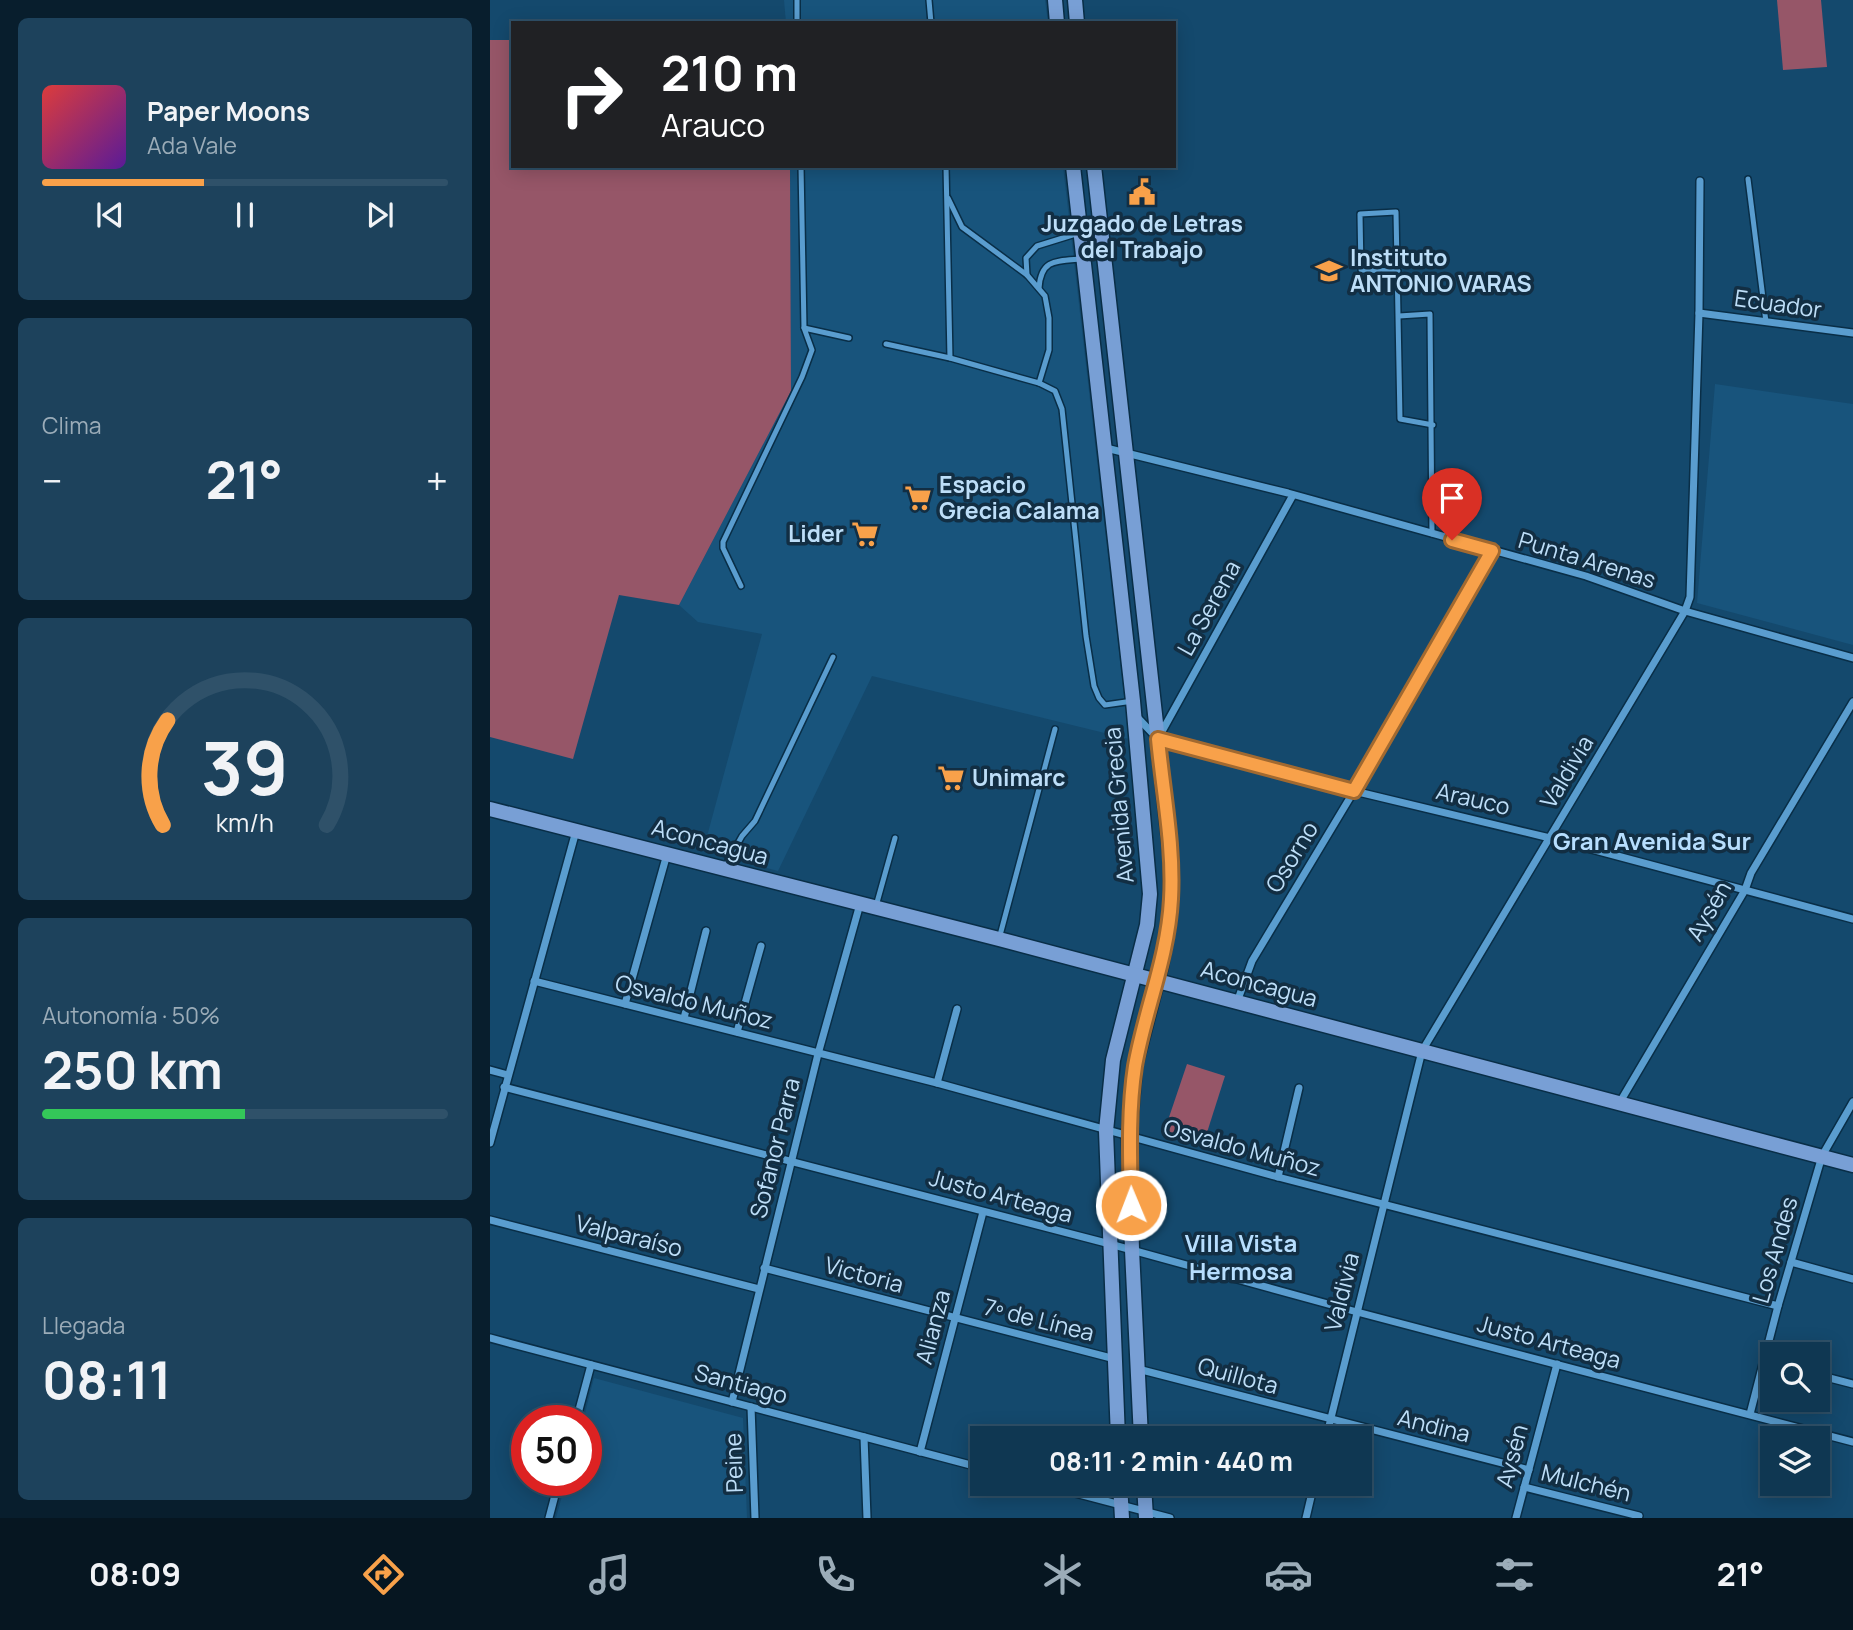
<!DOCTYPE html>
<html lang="es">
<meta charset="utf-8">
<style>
:root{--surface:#0f3752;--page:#1d425c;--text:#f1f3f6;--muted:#9bacb8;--line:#2f5169;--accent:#f8a14a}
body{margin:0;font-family:Manrope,sans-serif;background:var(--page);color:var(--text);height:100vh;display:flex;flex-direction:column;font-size:26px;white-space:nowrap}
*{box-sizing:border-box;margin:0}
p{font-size:23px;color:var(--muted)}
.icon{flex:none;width:38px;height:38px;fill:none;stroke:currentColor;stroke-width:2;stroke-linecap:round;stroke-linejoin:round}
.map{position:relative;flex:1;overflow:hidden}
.drawer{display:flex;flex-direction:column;gap:18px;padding:18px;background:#081e2d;width:490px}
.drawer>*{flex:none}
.guide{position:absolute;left:21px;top:21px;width:665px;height:147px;border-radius:0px;box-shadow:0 4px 18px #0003,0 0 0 2px var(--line);background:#202124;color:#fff;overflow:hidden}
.fabs{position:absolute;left:1270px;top:1342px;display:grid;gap:14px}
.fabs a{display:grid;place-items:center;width:70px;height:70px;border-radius:0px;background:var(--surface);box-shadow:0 4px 18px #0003,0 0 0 2px var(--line);font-size:35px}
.speed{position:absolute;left:21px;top:1405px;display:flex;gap:14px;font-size:35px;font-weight:700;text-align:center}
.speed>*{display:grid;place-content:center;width:91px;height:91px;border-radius:50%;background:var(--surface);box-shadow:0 4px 18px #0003,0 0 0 2px var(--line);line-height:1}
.speed .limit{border:10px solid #d22;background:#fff;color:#111}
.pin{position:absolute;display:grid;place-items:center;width:60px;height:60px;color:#fff;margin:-72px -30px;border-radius:50% 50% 50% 0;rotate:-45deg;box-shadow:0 0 7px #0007}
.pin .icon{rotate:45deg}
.me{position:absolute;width:77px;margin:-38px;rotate:359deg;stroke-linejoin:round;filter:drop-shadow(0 0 5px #0008)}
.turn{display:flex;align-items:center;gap:24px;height:147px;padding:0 35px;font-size:32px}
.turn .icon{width:91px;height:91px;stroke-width:2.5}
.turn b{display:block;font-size:49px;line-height:60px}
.big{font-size:52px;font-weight:700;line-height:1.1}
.drawer .widget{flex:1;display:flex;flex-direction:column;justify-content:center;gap:10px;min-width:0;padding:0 24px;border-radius:10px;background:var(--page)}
.drawer .dial{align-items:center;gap:0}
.dial svg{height:182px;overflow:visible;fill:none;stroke:var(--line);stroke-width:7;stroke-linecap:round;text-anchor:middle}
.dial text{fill:var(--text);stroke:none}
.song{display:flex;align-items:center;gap:21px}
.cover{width:84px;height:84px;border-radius:10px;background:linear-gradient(135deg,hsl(0 70% 55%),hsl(270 70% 35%))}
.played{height:7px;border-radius:4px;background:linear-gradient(90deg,var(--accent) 40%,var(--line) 40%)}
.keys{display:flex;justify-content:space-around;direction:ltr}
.heat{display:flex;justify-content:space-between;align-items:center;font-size:38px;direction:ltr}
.charge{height:10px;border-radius:5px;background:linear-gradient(90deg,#34c759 50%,var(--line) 0)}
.trip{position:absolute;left:480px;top:1426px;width:402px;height:70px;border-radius:0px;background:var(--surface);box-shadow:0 4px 18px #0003,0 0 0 2px var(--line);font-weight:700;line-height:70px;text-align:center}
.tab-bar{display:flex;height:112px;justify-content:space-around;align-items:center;background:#061621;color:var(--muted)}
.tab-bar .icon{width:49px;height:49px}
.tab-bar .on{color:var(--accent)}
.tab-bar b{font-size:32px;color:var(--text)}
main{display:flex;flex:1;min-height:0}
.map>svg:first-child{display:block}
.built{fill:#18547c}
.green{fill:#965668}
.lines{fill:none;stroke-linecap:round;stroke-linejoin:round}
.lane-casing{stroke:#092e47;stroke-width:8}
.street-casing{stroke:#092e47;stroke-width:10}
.secondary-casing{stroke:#092e47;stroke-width:17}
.lane{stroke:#5a9dcf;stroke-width:5}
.street{stroke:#5a9dcf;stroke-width:7}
.secondary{stroke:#789fd5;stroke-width:14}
.route-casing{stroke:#a16930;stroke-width:18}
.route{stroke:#f8a14a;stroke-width:12}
.labels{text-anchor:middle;stroke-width:7;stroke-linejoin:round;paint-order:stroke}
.poi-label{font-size:23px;font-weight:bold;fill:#bddef8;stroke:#122e43;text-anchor:start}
.street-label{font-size:23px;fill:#bddef8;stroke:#122e43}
.neighbourhood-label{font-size:24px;font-weight:bold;fill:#b7defe;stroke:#122e43}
</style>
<main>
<section class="drawer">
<div class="widget">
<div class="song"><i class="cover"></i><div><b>Paper Moons</b><p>Ada Vale</p></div></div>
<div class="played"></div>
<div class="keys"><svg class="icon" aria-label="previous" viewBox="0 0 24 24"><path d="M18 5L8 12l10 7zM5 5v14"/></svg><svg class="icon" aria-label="pause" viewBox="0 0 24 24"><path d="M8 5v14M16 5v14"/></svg><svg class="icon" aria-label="next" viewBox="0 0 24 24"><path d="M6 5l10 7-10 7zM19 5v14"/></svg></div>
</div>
<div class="widget"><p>Clima</p>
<div class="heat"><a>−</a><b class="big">21°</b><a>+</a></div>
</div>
<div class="widget dial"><svg viewBox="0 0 100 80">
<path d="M14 69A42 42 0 1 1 86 69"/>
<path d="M14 69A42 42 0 0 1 16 23" stroke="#f8a14a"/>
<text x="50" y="56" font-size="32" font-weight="700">39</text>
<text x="50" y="72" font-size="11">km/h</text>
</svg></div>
<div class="widget"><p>Autonomía · 50%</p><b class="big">250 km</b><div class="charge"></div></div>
<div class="widget"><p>Llegada</p><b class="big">08:11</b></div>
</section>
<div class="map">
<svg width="1363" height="1518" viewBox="0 0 1363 1518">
<rect width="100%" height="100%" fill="#14496d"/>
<g class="built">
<path d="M294,0H555L558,23H296Z"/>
<path d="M300,166H573L639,739L382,676L288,871L213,851L272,634L208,622L189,605L301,391Z"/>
<path d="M1225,384L1363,404V645L1207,603Z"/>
<path d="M104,1378L253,1418L257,1518H66L76,1481L96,1480V1421H93Z"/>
</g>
<g class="green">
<path d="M1287,0H1331L1337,67L1293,70Z"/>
<path d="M0,40H23V166H300L301,391L189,605L129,595L83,759L0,737Z"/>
<path d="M697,1064L735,1076L713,1145L674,1132Z"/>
</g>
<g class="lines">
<defs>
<g id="lane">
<path d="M307,0V23"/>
<path d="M439,0L441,23"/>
<path d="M311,166L314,328"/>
<path d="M456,166L460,358"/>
<path d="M1258,179L1276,322"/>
<path d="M458,198L472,227L537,275L555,296L559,318V350L549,383"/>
<path d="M908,271L871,270L870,214L906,212L910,419L943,425"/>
<path d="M537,275L536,258L547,246L589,233"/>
<path d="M549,288C551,259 566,261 591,259"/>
<path d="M909,316L940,314L942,534"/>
<path d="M396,344L460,358L549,383L565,391L572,409L596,636L604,686L609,698L615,705L643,701"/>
<path d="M251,586L233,548V542L312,377L322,350L314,328L359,338"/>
<path d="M234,868L252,836L265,821L343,657"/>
<path d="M386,906L405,838"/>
<path d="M509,939L565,729"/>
</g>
<g id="street">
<path d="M1209,313L1363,333"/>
<path d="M616,448L798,493L1096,576L1195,611L1363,658"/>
<path d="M647,717L668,739L864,791L1060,838L1363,919"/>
<path d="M670,735L803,495"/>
<path d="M44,981L447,1083L788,1177L1288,1306"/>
<path d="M747,1002L762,961L864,791L1002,551"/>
<path d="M135,1004L177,854"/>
<path d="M194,1018L216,931"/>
<path d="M247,1032L271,946"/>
<path d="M0,1070L18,1075"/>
<path d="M447,1083L467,1009"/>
<path d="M14,1087L620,1244L867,1312L1363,1442"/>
<path d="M1130,1102L1255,890L1261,873L1363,702"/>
<path d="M0,1143L86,831"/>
<path d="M788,1177L809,1088"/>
<path d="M0,1220L269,1289"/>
<path d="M1301,1262L1363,1279"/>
<path d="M274,1268L625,1359"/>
<path d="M0,1338L492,1468"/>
<path d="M648,1369L1039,1470"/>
<path d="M1328,1375L1363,1384"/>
<path d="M242,1402L328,1054L370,904"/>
<path d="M261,1407L265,1518"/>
<path d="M1260,1414L1288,1306L1332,1156L1363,1102"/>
<path d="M86,1421L101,1365"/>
<path d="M374,1437L377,1518"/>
<path d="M836,1438L932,1051L1195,611L1200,597L1209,313L1210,181"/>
<path d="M430,1452L493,1212"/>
<path d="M551,1484L680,1518"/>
<path d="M1034,1487L1149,1516"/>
<path d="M59,1518L69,1480"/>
<path d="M816,1518L824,1484"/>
<path d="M1026,1518L1067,1364"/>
</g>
<g id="secondary">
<path d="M565,0L567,23"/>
<path d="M585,0L587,23"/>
<path d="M583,166L643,701L660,894L657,925L623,1060L616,1131L628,1438"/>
<path d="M604,166L681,858V898L679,923L671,966L645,1066L639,1137L642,1250L651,1438"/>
<path d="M0,809L509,939L1363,1165"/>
<path d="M630,1484L632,1518"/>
<path d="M654,1484L656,1518"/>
</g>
</defs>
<use href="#lane" class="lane-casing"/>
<use href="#street" class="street-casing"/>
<use href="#secondary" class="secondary-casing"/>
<use href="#lane" class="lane"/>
<use href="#street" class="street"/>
<use href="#secondary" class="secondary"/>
</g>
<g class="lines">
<defs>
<path id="route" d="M641,1205C640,1159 638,1112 645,1066C655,1010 678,957 681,899C684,846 673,792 668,739L864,791L1002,551L962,540"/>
</defs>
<use href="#route" class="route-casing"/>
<use href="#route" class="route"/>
</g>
<defs>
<symbol id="civic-bare" viewBox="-9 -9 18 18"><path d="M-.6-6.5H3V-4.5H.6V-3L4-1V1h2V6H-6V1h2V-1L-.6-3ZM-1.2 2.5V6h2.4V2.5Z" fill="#f8a14a" stroke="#122e43" stroke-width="2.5" paint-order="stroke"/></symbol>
<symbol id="school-bare" viewBox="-9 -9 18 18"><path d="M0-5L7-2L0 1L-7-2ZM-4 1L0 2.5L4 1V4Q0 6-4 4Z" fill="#f8a14a" stroke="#122e43" stroke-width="2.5" paint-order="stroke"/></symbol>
<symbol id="supermarket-bare" viewBox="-9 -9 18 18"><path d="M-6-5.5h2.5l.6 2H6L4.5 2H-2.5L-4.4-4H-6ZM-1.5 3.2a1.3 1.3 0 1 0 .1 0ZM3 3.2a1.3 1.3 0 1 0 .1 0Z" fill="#f8a14a" stroke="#122e43" stroke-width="2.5" paint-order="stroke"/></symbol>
</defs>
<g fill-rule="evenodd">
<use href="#civic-bare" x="633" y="173" width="38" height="38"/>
<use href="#school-bare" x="820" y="252" width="38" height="38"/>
<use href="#supermarket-bare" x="409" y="479" width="38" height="38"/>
<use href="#supermarket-bare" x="356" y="515" width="38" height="38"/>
<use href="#supermarket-bare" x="442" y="759" width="38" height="38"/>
</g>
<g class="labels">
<g class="poi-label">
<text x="652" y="232" text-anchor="middle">Juzgado de Letras<tspan x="652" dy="26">del Trabajo</tspan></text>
<text x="860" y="266">Instituto<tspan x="860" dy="26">ANTONIO VARAS</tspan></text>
<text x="449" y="493">Espacio<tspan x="449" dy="26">Grecia Calama</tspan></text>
<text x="354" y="542" text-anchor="end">Lider</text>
<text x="482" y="786">Unimarc</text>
</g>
<g class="street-label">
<text transform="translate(1288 304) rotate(8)" y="8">Ecuador</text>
<text transform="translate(1097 560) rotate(17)" y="8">Punta Arenas</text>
<text transform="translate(719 608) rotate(-61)" y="8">La Serena</text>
<text transform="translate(1077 772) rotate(-59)" y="8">Valdivia</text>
<text transform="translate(983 799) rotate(13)" y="8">Arauco</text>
<text transform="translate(629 805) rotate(-95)" y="8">Avenida Grecia</text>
<text transform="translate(220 842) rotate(15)" y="8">Aconcagua</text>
<text transform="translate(802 857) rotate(-59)" y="8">Osorno</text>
<text transform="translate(1219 911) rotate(-60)" y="8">Aysén</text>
<text transform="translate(769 984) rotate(15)" y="8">Aconcagua</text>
<text transform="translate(204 1002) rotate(14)" y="8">Osvaldo Muñoz</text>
<text transform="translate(285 1148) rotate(-76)" y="8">Sofanor Parra</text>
<text transform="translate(752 1148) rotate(15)" y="8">Osvaldo Muñoz</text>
<text transform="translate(511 1196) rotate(15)" y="8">Justo Arteaga</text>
<text transform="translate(139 1236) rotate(14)" y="8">Valparaíso</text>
<text transform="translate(1285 1250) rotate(-74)" y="8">Los Andes</text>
<text transform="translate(374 1275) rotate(15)" y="8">Victoria</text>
<text transform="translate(852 1292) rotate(-76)" y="8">Valdivia</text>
<text transform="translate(549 1320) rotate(14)" y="8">7º de Línea</text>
<text transform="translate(443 1327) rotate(-75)" y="8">Alianza</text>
<text transform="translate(1059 1342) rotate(15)" y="8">Justo Arteaga</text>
<text transform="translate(748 1376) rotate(15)" y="8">Quillota</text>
<text transform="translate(251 1384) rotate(15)" y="8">Santiago</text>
<text transform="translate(944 1426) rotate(14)" y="8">Andina</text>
<text transform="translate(1022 1456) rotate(-75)" y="8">Aysén</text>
<text transform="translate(244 1463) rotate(-92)" y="8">Peine</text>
<text transform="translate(1096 1483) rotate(14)" y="8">Mulchén</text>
</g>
<g class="neighbourhood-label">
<text x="1162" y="850">Gran Avenida Sur</text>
<text x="751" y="1252">Villa Vista<tspan x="751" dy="28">Hermosa</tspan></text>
</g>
</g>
</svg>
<div class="fabs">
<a><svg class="icon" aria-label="search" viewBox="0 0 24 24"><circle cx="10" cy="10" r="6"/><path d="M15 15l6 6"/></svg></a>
<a><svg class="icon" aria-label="layers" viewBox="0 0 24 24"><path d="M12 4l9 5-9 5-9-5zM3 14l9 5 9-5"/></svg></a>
</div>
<div class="speed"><div class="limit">50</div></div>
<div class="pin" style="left:962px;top:540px;background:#d93025"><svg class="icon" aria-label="arrive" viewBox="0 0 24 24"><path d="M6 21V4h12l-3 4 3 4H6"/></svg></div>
<svg class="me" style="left:641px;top:1205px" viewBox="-20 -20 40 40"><circle r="17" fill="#f8a14a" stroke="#fff" stroke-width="3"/><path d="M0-11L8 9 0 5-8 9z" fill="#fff"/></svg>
<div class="trip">08:11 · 2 min · 440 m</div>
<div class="guide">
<div class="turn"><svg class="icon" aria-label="right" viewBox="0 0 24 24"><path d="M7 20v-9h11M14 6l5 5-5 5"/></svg><div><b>210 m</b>Arauco</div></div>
</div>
</div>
</main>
<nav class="tab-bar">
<b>08:09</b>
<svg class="icon on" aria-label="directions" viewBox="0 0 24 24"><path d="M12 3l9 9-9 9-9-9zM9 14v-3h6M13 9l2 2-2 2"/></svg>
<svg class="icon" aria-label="music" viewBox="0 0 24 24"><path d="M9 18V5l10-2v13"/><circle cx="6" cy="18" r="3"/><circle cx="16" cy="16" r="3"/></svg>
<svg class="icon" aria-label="phone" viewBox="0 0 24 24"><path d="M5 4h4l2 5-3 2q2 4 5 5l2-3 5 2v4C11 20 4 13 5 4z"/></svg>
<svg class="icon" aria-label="climate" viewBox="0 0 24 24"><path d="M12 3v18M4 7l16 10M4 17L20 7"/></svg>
<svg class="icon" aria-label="car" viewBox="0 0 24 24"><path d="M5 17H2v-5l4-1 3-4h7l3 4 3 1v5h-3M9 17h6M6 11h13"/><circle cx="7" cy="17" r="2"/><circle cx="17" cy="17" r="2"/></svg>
<svg class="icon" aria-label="filters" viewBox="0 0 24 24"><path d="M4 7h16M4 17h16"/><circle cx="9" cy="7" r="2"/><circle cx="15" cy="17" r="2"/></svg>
<b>21°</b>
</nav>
